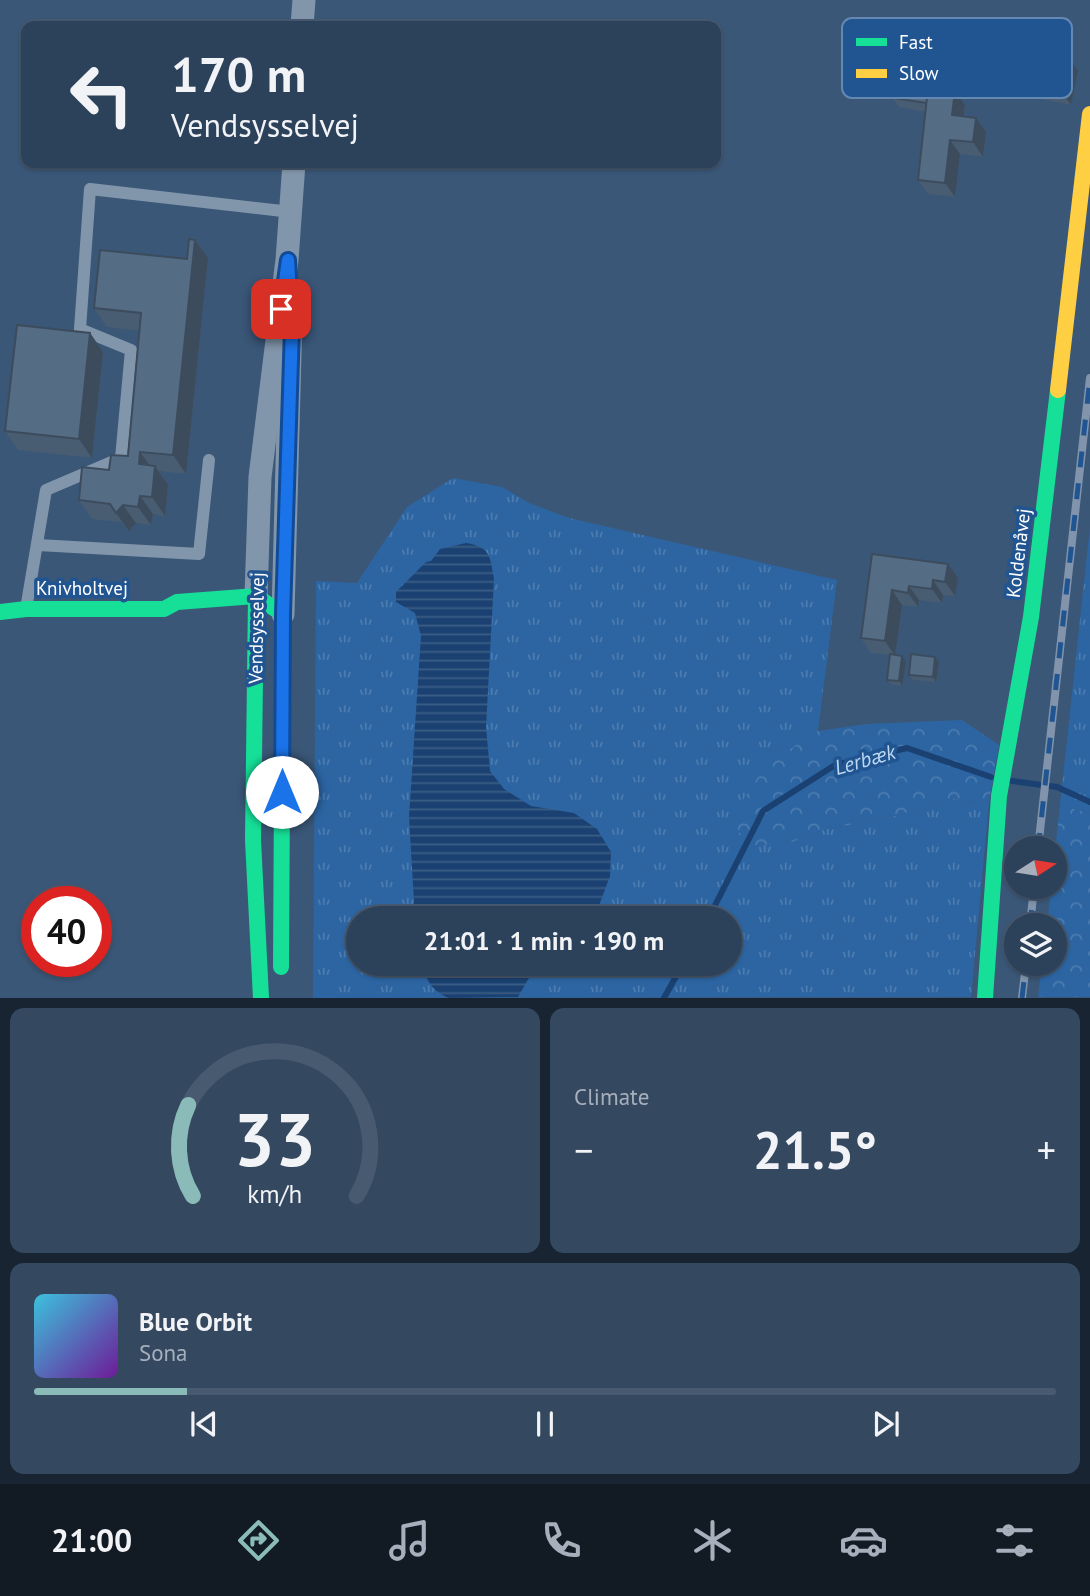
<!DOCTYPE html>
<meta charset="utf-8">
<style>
:root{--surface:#2c415a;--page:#344860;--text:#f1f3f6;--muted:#a6afbb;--line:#485a70;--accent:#8bbbb9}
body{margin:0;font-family:"PT Sans",sans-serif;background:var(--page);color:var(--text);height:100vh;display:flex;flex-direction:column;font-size:26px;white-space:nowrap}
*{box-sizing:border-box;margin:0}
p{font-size:23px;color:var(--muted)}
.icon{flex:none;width:38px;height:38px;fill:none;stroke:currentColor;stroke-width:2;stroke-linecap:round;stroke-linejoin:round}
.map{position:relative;height:998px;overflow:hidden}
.details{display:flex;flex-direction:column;gap:10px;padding:10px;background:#182432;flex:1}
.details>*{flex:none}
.banner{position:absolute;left:21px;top:21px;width:700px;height:147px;border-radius:14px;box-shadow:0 2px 5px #0004,0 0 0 2px var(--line);background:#2c415a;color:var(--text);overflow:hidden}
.needle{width:46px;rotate:78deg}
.tools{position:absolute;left:1004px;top:836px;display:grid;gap:14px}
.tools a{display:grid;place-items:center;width:63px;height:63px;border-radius:50%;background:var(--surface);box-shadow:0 2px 5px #0004,0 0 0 2px var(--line);font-size:35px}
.speed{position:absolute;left:21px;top:886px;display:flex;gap:14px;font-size:35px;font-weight:700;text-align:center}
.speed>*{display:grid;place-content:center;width:91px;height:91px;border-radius:50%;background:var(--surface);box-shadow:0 2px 5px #0004,0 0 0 2px var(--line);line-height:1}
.speed .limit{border:10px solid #d22;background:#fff;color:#111}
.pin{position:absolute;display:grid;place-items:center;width:60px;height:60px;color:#fff;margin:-30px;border-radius:14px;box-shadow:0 4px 10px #0006}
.me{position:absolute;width:77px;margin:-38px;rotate:0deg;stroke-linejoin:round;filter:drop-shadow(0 0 5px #0008)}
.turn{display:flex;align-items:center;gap:24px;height:147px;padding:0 35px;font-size:32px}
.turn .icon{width:91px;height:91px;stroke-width:2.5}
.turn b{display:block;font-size:49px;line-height:60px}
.big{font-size:52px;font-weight:800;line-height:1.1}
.details .tile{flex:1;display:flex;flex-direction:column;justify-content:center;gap:10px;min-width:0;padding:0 24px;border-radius:14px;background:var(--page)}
.details .dial{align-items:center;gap:0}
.dial svg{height:182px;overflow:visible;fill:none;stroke:var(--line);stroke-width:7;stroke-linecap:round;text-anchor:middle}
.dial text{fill:var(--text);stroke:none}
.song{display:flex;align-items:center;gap:21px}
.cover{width:84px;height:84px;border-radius:10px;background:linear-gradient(135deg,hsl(190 70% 55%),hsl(280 70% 35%))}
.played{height:7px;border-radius:4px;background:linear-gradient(90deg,var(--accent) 15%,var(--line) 15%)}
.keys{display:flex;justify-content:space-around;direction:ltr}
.heat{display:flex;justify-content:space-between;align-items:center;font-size:38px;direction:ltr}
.details .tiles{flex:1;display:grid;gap:10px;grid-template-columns:1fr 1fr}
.tile:last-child{grid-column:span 2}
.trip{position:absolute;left:346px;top:906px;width:396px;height:70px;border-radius:35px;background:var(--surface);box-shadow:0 2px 5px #0004,0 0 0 2px var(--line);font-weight:800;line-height:70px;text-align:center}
.menu{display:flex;height:112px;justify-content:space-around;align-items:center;background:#121a24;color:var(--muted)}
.menu .icon{width:49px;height:49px}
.menu .active{color:var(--accent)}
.menu b{font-size:32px;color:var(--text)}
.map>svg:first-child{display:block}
.grass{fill:url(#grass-tufts);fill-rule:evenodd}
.forest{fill:url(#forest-crowns)}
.water{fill:url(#water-rules)}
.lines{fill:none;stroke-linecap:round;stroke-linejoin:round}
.stream{stroke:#1a4171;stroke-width:6}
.lane{stroke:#8296ab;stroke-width:12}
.street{stroke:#8296ab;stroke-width:23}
.fast{stroke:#16e098;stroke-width:16}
.slow{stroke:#ffcf43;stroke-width:16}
.rail-casing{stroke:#8194ab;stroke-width:8}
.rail{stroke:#215591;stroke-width:5;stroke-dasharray:16;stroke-linecap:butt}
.wall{fill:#495d72}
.shaded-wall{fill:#3c4c5d}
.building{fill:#556c85;stroke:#3c4c5d;stroke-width:2}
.route-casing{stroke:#114b97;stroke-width:18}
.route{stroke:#1a73e8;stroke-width:12}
.labels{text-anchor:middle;stroke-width:7;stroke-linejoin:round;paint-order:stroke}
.street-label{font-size:19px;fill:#fff;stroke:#215591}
.water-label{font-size:21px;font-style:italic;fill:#bed8f4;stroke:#215591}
.key{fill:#215591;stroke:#6488b2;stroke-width:2}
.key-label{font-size:19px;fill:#fff}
</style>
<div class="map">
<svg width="1090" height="998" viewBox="0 0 1090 998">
<defs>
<pattern id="grass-tufts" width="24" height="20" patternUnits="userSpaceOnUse" patternTransform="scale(1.75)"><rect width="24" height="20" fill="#2c65a2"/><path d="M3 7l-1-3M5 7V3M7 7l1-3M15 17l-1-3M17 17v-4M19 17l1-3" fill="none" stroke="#4c7cb0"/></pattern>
<pattern id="forest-crowns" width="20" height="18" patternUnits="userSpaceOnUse" patternTransform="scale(1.75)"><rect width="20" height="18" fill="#2c65a2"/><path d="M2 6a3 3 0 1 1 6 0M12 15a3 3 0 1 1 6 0" fill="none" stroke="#4c7cb0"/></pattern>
<pattern id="water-rules" width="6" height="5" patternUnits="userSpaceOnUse" patternTransform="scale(1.75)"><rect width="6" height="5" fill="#1a4171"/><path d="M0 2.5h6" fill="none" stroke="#3c5e86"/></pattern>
</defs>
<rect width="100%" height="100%" fill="#3a5778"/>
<g class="grass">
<path d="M453,478L502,487L529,503L569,518L837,580L818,731L801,741L787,844L823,830L894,816L954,799L989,802L971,997L313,998L316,581L357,583L407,507ZM359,919H730V964H359Z"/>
<path d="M1090,527V814L1060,805Z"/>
</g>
<g class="forest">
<path d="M962,720L999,745L989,802L954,799L894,816L823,830L787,844L753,845L736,830L741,803L762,771L801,741L818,731L867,724Z"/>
<path d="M1060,805L1090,814V997H1038L1042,964H1055V926H1047L1051,887H1055V851Z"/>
</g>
<g class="water">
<path d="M466,543C491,547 490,557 494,579L486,727L490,771L504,789L531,806L574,813L597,829L611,852L610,876L597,911L588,919H415L409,817L421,636L415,613L396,602V592L426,562L431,561L440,549Z"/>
<path d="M421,964H537L518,997L449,998C432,991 427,981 421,964Z"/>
</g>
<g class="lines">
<g class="stream">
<path d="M1012,781L1057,787L1090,802"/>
<path d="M708,919L763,811L835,765L907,748L991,777"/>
<path d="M664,998L683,964"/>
</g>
<g class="lane">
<path d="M38,545L199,554L209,460"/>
<path d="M26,609L46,490L121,458L131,350L80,329L90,189L291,212"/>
</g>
<g class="street">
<path d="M302,26L304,0"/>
<path d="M256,596L260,477L287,260L294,163"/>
<path d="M283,614L291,316"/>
</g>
<g class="fast">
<path d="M256,596L253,840L261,998"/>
<path d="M0,612L26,609H164L177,602L256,596L275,609"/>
<path d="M281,967L283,614"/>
<path d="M985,998L999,796L1031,617L1058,390"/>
</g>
<path class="slow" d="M1058,390L1090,114"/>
<defs>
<g id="rail">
<path d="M1038,849L1090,378"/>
<path d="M1030,926L1034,887"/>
<path d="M1022,998L1026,964"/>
</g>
</defs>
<use href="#rail" class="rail-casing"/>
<use href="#rail" class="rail"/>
</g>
<g class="wall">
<path d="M903,59L1078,71L1071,105L913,73Z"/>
<path d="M936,89L955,91L965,105L964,116L976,118L986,132L983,157L960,154L955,197L928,194L918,180L926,112L899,107L893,98Z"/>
<path d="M195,240L208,258L186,474L159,471L168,485L165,516L153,514L151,525L136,523L129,531L122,522L92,519L79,500L128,456L140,331L107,327L94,308L187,259Z"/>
<path d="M90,333L103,352L92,458L18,450L5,431Z"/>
<path d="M872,554L958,578L955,596L943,595L942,603L919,600L918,607L902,605L895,655L906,661L902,686L891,684L887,680L890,655L871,653L861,638Z"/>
<path d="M935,657L939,662L936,682L913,680L909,675Z"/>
</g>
<g class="shaded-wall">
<path d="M1068,57L1078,71L1071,105L1061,91Z"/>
<path d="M955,91L965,105L962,129L952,115Z"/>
<path d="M976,118L986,132L983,157L973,142Z"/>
<path d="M950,140L960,154L955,197L945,183Z"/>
<path d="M195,240L208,258L186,474L173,455Z"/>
<path d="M90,333L103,352L92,458L79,439Z"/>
<path d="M140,452L153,470L139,464Z"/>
<path d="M155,466L168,485L165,516L152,497Z"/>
<path d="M140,496L153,514L151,525L138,507Z"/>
<path d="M123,505L136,523L129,531L116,513Z"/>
<path d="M948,564L958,578L955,596L945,582Z"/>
<path d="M933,580L943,595L942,603L932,589Z"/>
<path d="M909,586L919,600L918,607L908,593Z"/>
<path d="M892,590L902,605L895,656L885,641Z"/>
<path d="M902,656L906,661L902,686L899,681Z"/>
<path d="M935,657L939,662L936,682L933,677Z"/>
</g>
<g class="building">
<path d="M896,76L931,82L930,88H928L927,103L893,98Z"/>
<path d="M928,88L955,91L952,115L976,118L973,142L950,140L945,183L918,180Z"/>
<path d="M189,239L195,240L173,455L140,452L139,464L155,466L152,497L140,496L138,507L123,505L116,513L110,504L79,500L82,467L109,470L111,455L128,456L141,313L94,308L100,250L187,259Z"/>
<path d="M17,325L90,333L79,439L5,431Z"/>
<path d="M872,554L948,564L945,582L933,580L932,589L909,586L908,593L892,590L885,641L861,638Z"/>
<path d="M890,654L902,656L899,681L887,680Z"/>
<path d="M911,654L935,657L933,677L909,675Z"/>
</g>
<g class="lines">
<defs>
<path id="route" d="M281,309L288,260L292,328L283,614L282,792"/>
</defs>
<use href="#route" class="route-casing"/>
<use href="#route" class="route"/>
</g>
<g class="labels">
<g class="street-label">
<text transform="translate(1018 553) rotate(-83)" y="7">Koldenåvej</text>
<text x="82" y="595">Knivholtvej</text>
<text transform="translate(256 628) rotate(-89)" y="7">Vendsysselvej</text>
</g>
<g class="water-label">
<text transform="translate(865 760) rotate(-16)" y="7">Lerbæk</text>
</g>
</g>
<rect x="842" y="18" width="230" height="80" rx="10" class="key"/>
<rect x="856" y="38" width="31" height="8" fill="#16e098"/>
<rect x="856" y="69" width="31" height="9" fill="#ffcf43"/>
<g class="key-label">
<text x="899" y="49">Fast</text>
<text x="899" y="80">Slow</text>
</g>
</svg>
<div class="tools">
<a><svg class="needle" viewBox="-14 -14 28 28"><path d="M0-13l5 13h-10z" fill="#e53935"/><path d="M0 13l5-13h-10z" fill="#a6afbb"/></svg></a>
<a><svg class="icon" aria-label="layers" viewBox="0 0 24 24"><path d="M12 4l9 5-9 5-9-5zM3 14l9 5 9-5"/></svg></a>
</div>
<div class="speed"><div class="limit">40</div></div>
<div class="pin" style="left:281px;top:309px;background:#d93025"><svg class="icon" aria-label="arrive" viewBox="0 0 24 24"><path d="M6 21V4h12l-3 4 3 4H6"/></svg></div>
<svg class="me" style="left:282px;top:792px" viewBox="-20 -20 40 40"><circle r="19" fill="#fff"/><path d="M0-13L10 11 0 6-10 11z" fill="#1a73e8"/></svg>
<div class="trip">21:01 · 1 min · 190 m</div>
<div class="banner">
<div class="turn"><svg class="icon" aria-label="left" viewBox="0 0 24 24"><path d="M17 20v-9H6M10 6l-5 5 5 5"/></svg><div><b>170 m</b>Vendsysselvej</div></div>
</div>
</div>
<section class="details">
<div class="tiles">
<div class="tile dial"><svg viewBox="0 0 100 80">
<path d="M14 69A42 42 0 1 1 86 69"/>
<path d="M14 69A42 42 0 0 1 12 29" stroke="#8bbbb9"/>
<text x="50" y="56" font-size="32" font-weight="700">33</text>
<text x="50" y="72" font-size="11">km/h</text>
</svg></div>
<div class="tile"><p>Climate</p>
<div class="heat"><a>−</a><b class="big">21.5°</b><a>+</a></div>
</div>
<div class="tile">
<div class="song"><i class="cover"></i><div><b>Blue Orbit</b><p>Sona</p></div></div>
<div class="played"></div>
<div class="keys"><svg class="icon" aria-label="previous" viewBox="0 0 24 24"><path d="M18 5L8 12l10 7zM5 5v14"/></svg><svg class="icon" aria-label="pause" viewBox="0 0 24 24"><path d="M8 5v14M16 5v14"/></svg><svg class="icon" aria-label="next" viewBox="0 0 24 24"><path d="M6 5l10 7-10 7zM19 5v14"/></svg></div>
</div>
</div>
</section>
<nav class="menu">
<b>21:00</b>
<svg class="icon active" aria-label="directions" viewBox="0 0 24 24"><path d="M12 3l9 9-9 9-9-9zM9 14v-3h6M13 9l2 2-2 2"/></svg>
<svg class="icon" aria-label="music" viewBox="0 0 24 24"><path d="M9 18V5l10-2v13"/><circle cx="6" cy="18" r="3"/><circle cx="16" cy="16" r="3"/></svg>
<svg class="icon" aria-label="phone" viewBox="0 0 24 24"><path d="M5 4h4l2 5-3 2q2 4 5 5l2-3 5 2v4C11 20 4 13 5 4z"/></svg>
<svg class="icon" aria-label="climate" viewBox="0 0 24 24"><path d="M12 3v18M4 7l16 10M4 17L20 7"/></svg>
<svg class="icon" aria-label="car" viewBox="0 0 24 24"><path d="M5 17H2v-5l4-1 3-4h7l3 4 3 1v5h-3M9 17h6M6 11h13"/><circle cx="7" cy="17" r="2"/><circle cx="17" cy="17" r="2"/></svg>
<svg class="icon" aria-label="filters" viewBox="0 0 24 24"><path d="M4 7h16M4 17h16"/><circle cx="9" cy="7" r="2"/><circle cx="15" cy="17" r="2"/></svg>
</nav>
